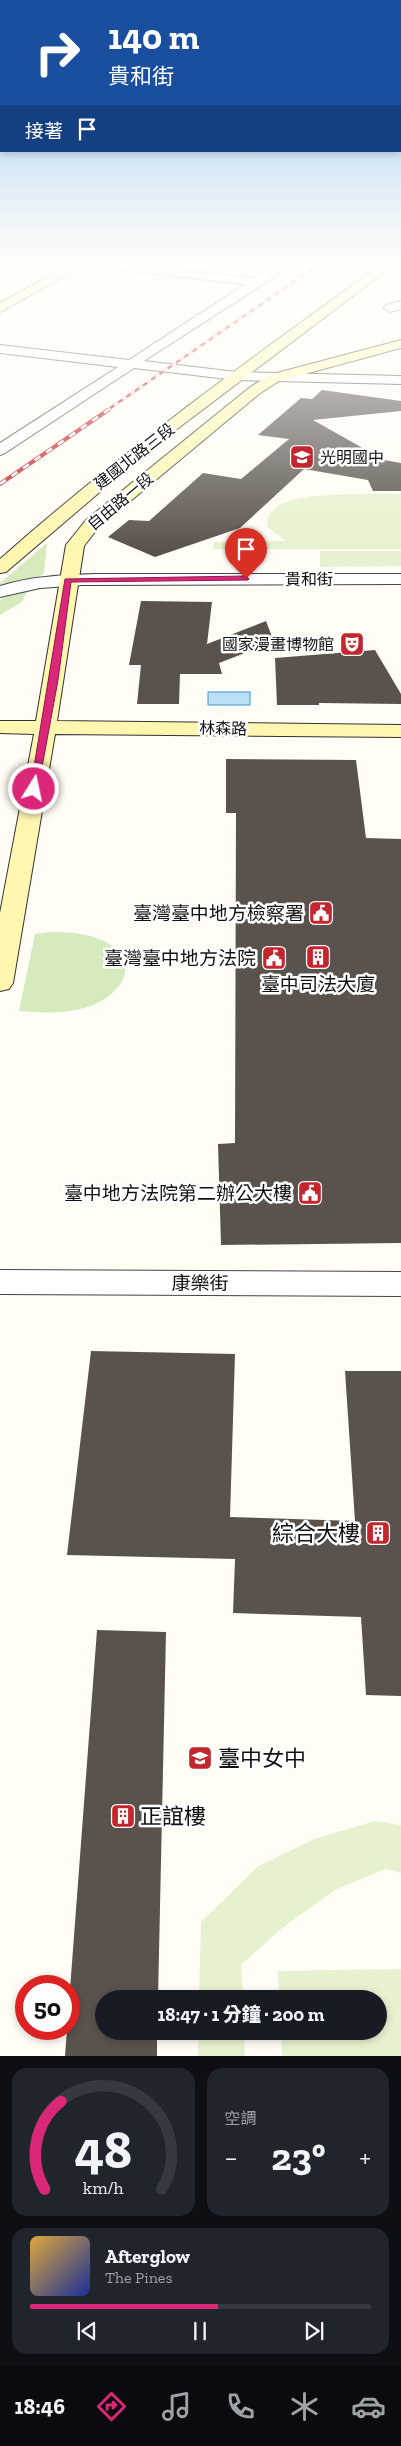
<!DOCTYPE html>
<html lang="zh-TW">
<meta charset="utf-8">
<style>
:root{--surface:#171b24;--page:#20242c;--text:#f1f3f6;--muted:#9ea1a6;--line:#363941;--accent:#db2777}
body{margin:0;font-family:"Zilla Slab","Noto Sans TC",serif;background:var(--page);color:var(--text);height:100vh;display:flex;flex-direction:column;font-size:19px;white-space:nowrap}
*{box-sizing:border-box;margin:0}
p{font-size:16px;color:var(--muted)}
.icon{flex:none;width:28px;height:28px;fill:none;stroke:currentColor;stroke-width:2;stroke-linecap:round;stroke-linejoin:round}
.map{position:relative;height:2056px;overflow:hidden}
.details{display:flex;flex-direction:column;gap:12px;padding:12px;background:#0d0f14;flex:1}
.details>*{flex:none}
.banner{position:absolute;left:0px;top:0px;width:401px;height:152px;box-shadow:0 2px 8px #0003;background:#1a4fa0;color:#fff;overflow:hidden}
.speed{position:absolute;left:15px;top:1975px;display:flex;gap:10px;font-size:25px;font-weight:700;text-align:center}
.speed>*{display:grid;place-content:center;width:65px;height:65px;border-radius:50%;background:var(--surface);box-shadow:0 2px 8px #0003;line-height:1}
.speed .limit{border:8px solid #d22;background:#fff;color:#111}
.pin{position:absolute;display:grid;place-items:center;width:42px;height:42px;color:#fff;margin:-51px -21px;border-radius:50% 50% 50% 0;rotate:-45deg;box-shadow:0 0 5px #0007}
.pin .icon{rotate:45deg}
.me{position:absolute;width:55px;margin:-28px;rotate:10deg;stroke-linejoin:round;filter:drop-shadow(0 0 4px #0008)}
.turn{display:flex;align-items:center;gap:18px;height:105px;padding:0 25px;font-size:22px}
.turn .icon{width:65px;height:65px;stroke-width:2.5}
.turn b{display:block;font-size:35px;line-height:42px}
.then{display:flex;align-items:center;height:48px;padding:0 25px;background:#0003;gap:10px;font-size:19px}
.big{font-size:38px;font-weight:800;line-height:1.1}
.details .widget{flex:1;display:flex;flex-direction:column;justify-content:center;gap:8px;min-width:0;padding:0 18px;border-radius:15px;background:var(--page)}
.details .dial{align-items:center;gap:0}
.dial svg{height:130px;overflow:visible;fill:none;stroke:var(--line);stroke-width:7;stroke-linecap:round;text-anchor:middle}
.dial text{fill:var(--text);stroke:none}
.song{display:flex;align-items:center;gap:15px}
.cover{width:60px;height:60px;border-radius:8px;background:linear-gradient(135deg,hsl(40 70% 55%),hsl(230 70% 35%))}
.played{height:5px;border-radius:2px;background:linear-gradient(90deg,var(--accent) 55%,var(--line) 55%)}
.keys{display:flex;justify-content:space-around;direction:ltr}
.heat{display:flex;justify-content:space-between;align-items:center;font-size:28px;direction:ltr}
.details .tiles{flex:1;display:grid;gap:12px;grid-template-columns:1fr 1fr}
.widget:last-child{grid-column:span 2}
.trip{position:absolute;left:95px;top:1990px;width:292px;height:50px;border-radius:25px;background:var(--surface);box-shadow:0 2px 8px #0003;font-weight:800;line-height:50px;text-align:center}
.dock{display:flex;height:80px;justify-content:space-around;align-items:center;background:#090b0e;color:var(--muted)}
.dock .icon{width:35px;height:35px}
.dock .on{color:var(--accent)}
.dock b{font-size:22px;color:var(--text)}
.map>svg:first-child{display:block}
.green{fill:#d5ebbd}
.pitch{fill:#e6f2cf}
.water{fill:#b9e0f7;stroke:#3f96cf}
.building{fill:#5a524d}
.lines{fill:none;stroke-linecap:round;stroke-linejoin:round}
.street-casing{stroke:#444;stroke-width:2}
.secondary-casing{stroke:#333;stroke-width:2}
.street{fill:#fff;fill-rule:evenodd}
.secondary{fill:#fff6b0;fill-rule:evenodd}
.rail-far1-casing{stroke:#c4262e;stroke-width:2.5}
.rail-casing{stroke:#c4262e;stroke-width:4}
.rail-far1{stroke:#fff;stroke-width:2;stroke-dasharray:5;stroke-linecap:butt}
.rail{stroke:#fff;stroke-width:2.5;stroke-dasharray:7;stroke-linecap:butt}
.route{fill:#db2777;stroke:#8e194d}
.labels{text-anchor:middle;stroke-width:5;stroke-linejoin:round;paint-order:stroke}
.far-street-label{font-size:16px;fill:#111;stroke:#fff}
.far-poi-label{font-size:16px;fill:#111;stroke:#fff;text-anchor:start}
.poi-label{font-size:19px;fill:#111;stroke:#fff;text-anchor:end}
.street-label{font-size:19px;fill:#111;stroke:#fff}
.near-poi-label{font-size:22px;fill:#111;stroke:#fff;text-anchor:start}
</style>
<div class="map">
<svg width="401" height="2056" viewBox="0 0 401 2056">
<rect width="100%" height="100%" fill="#fffdf5"/>
<g class="green">
<path d="M47,543L44,573L35,580L0,585V583Z"/>
<path d="M28,590L22,602L0,615V600L13,593Z"/>
<path d="M51,932C70,932 89,933 106,942C143,963 121,994 91,1006C68,1014 44,1013 19,1011L35,934Z"/>
</g>
<g class="pitch">
<path d="M401,494V549H213L214,542L286,541L267,527C267,520 269,513 274,509C291,491 375,494 401,494Z"/>
<path d="M320,551H401V566L320,567Z"/>
<path d="M375,1821L401,1825V1873L385,1869L335,1890L281,1929L241,1965L243,1999H199L201,1922L257,1867L314,1839Z"/>
<path d="M401,1969V2056H282L281,2031H379V1999H279L278,1971Z"/>
<path d="M198,2031H244L245,2056H198Z"/>
</g>
<rect class="water" x="208" y="692" width="42" height="13"/>
<g class="building">
<path d="M322,390L401,401V411L313,420L384,460L401,463V491H373L368,480L304,469L240,528L155,557L108,537L129,520L149,521L203,473L241,479L289,439L258,435L301,398L312,399Z"/>
<path d="M141,601L212,602L207,644L266,621L274,642L219,663L222,674H180L179,704H137L141,665H129Z"/>
<path d="M375,650L401,694V704L319,703V705H277L275,658Z"/>
<path d="M226,759L356,760L366,838L401,839V1243L221,1245L218,1144L235,1143L236,813H226Z"/>
<path d="M91,1351L235,1354L230,1517L355,1521L345,1371H401V1696L366,1695L361,1617L233,1613L235,1559L67,1555Z"/>
<path d="M97,1630L166,1632L158,1999H104V2031H157V2056H65Z"/>
</g>
<g class="lines">
<defs>
<g id="street">
<path d="M60,261H98L254,278L280,261H294L262,285L144,361L236,372L401,376V384L236,380L134,368L5,453L0,455V443L118,367L0,353V345L129,360L245,284L66,264Z"/>
<path d="M401,301V309L390,312L384,308L386,305Z"/>
<path d="M96,574H401V584L82,585L40,588L0,597V586C31,576 64,575 96,574Z"/>
<path d="M0,1270L401,1272V1296L0,1294Z"/>
</g>
<g id="secondary">
<path d="M77,261H92L0,312V303Z"/>
<path d="M386,261H399L148,451L6,572L0,573V559C122,451 254,356 386,261Z"/>
<path d="M401,340V348L279,381L259,394L98,528L84,546L57,721L401,725V737L55,734L13,983L9,989L0,991V913L34,734L0,733V721H36L66,545L86,520L249,388L269,375Z"/>
</g>
</defs>
<use href="#street" class="street-casing"/>
<use href="#secondary" class="secondary-casing"/>
<use href="#street" class="street"/>
<use href="#secondary" class="secondary"/>
<defs>
<path id="rail-far1" d="M106,411L324,261"/>
<path id="rail" d="M0,484L108,410"/>
</defs>
<use href="#rail-far1" class="rail-far1-casing"/>
<use href="#rail" class="rail-casing"/>
<use href="#rail-far1" class="rail-far1"/>
<use href="#rail" class="rail"/>
</g>
<linearGradient id="sky" x2="0" y2="1"><stop stop-color="#95c6ee"/><stop offset="0.48" stop-color="#fffefa"/><stop offset="1" stop-color="#fffefa" stop-opacity="0"/></linearGradient>
<rect width="401" height="549" fill="url(#sky)"/>
<path class="route" d="M246,576L249,579L248,580L71,582L58,680L38,789L30,791L65,579Z"/>
<defs>
<symbol id="school-square" viewBox="-11 -11 22 22"><rect x="-9" y="-9" width="18" height="18" rx="4" fill="#c4262e" stroke="#fff"/><path d="M0-5L7-2L0 1L-7-2ZM-4 1L0 2.5L4 1V4Q0 6-4 4Z" fill="#fff"/></symbol>
<symbol id="theatre-square" viewBox="-11 -11 22 22"><rect x="-9" y="-9" width="18" height="18" rx="4" fill="#c4262e" stroke="#fff"/><path d="M-5-5.5Q0-4 5-5.5V0Q5 5 0 6Q-5 5-5 0ZM-3.3-2.5H-1v1.5H-3.3ZM1-2.5H3.3v1.5H1ZM-2.8 1Q0 5.5 2.8 1Z" fill="#fff"/></symbol>
<symbol id="civic-square" viewBox="-11 -11 22 22"><rect x="-9" y="-9" width="18" height="18" rx="4" fill="#c4262e" stroke="#fff"/><path d="M-.6-6.5H3V-4.5H.6V-3L4-1V1h2V6H-6V1h2V-1L-.6-3ZM-1.2 2.5V6h2.4V2.5Z" fill="#fff"/></symbol>
<symbol id="building-square" viewBox="-11 -11 22 22"><rect x="-9" y="-9" width="18" height="18" rx="4" fill="#c4262e" stroke="#fff"/><path d="M-4-6H4V6H1V3H-1V6H-4ZM-2.5-4.3h1.7v1.8h-1.7ZM.8-4.3h1.7v1.8H.8ZM-2.5-1h1.7V.8h-1.7ZM.8-1h1.7V.8H.8Z" fill="#fff"/></symbol>
</defs>
<g fill-rule="evenodd">
<use href="#school-square" x="288" y="443" width="28" height="28"/>
<use href="#theatre-square" x="338" y="630" width="28" height="28"/>
<use href="#civic-square" x="307" y="899" width="28" height="28"/>
<use href="#building-square" x="304" y="943" width="28" height="28"/>
<use href="#civic-square" x="260" y="944" width="28" height="28"/>
<use href="#civic-square" x="296" y="1179" width="28" height="28"/>
<use href="#building-square" x="364" y="1519" width="28" height="28"/>
<use href="#school-square" x="186" y="1744" width="28" height="28"/>
<use href="#building-square" x="109" y="1802" width="28" height="28"/>
</g>
<g class="labels">
<g class="far-street-label">
<text transform="translate(134 456) rotate(-38)" y="6">建國北路三段</text>
<text transform="translate(120 501) rotate(-40)" y="6">自由路一段</text>
<text x="309" y="585">貴和街</text>
<text transform="translate(223 728) rotate(1)" y="6">林森路</text>
</g>
<g class="far-poi-label">
<text x="320" y="463">光明國中</text>
<text x="334" y="650" text-anchor="end">國家漫畫博物館</text>
</g>
<g class="poi-label">
<text x="304" y="920">臺灣臺中地方檢察署</text>
<text x="256" y="965">臺灣臺中地方法院</text>
<text x="318" y="991" text-anchor="middle">臺中司法大廈</text>
<text x="292" y="1200">臺中地方法院第二辦公大樓</text>
</g>
<g class="street-label">
<text x="200" y="1290">康樂街</text>
</g>
<g class="near-poi-label">
<text x="360" y="1541" text-anchor="end">綜合大樓</text>
<text x="218" y="1766">臺中女中</text>
<text x="140" y="1824">正誼樓</text>
</g>
</g>
</svg>
<div class="speed"><div class="limit">50</div></div>
<div class="pin" style="left:246px;top:579px;background:#d93025"><svg class="icon" aria-label="arrive" viewBox="0 0 24 24"><path d="M6 21V4h12l-3 4 3 4H6"/></svg></div>
<svg class="me" style="left:34px;top:789px" viewBox="-20 -20 40 40"><circle r="17" fill="#db2777" stroke="#fff" stroke-width="3"/><path d="M0-11L8 9 0 5-8 9z" fill="#fff"/></svg>
<div class="trip">18:47 · 1 分鐘 · 200 m</div>
<div class="banner">
<div class="turn"><svg class="icon" aria-label="right" viewBox="0 0 24 24"><path d="M7 20v-9h11M14 6l5 5-5 5"/></svg><div><b>140 m</b>貴和街</div></div>
<div class="then">接著<svg class="icon" aria-label="arrive" viewBox="0 0 24 24"><path d="M6 21V4h12l-3 4 3 4H6"/></svg></div>
</div>
</div>
<section class="details">
<div class="tiles">
<div class="widget dial"><svg viewBox="0 0 100 80">
<path d="M14 69A42 42 0 1 1 86 69"/>
<path d="M14 69A42 42 0 0 1 24 15" stroke="#db2777"/>
<text x="50" y="56" font-size="32" font-weight="700">48</text>
<text x="50" y="72" font-size="11">km/h</text>
</svg></div>
<div class="widget"><p>空調</p>
<div class="heat"><a>−</a><b class="big">23°</b><a>+</a></div>
</div>
<div class="widget">
<div class="song"><i class="cover"></i><div><b>Afterglow</b><p>The Pines</p></div></div>
<div class="played"></div>
<div class="keys"><svg class="icon" aria-label="previous" viewBox="0 0 24 24"><path d="M18 5L8 12l10 7zM5 5v14"/></svg><svg class="icon" aria-label="pause" viewBox="0 0 24 24"><path d="M8 5v14M16 5v14"/></svg><svg class="icon" aria-label="next" viewBox="0 0 24 24"><path d="M6 5l10 7-10 7zM19 5v14"/></svg></div>
</div>
</div>
</section>
<nav class="dock">
<b>18:46</b>
<svg class="icon on" aria-label="directions" viewBox="0 0 24 24"><path d="M12 3l9 9-9 9-9-9zM9 14v-3h6M13 9l2 2-2 2"/></svg>
<svg class="icon" aria-label="music" viewBox="0 0 24 24"><path d="M9 18V5l10-2v13"/><circle cx="6" cy="18" r="3"/><circle cx="16" cy="16" r="3"/></svg>
<svg class="icon" aria-label="phone" viewBox="0 0 24 24"><path d="M5 4h4l2 5-3 2q2 4 5 5l2-3 5 2v4C11 20 4 13 5 4z"/></svg>
<svg class="icon" aria-label="climate" viewBox="0 0 24 24"><path d="M12 3v18M4 7l16 10M4 17L20 7"/></svg>
<svg class="icon" aria-label="car" viewBox="0 0 24 24"><path d="M5 17H2v-5l4-1 3-4h7l3 4 3 1v5h-3M9 17h6M6 11h13"/><circle cx="7" cy="17" r="2"/><circle cx="17" cy="17" r="2"/></svg>
</nav>
